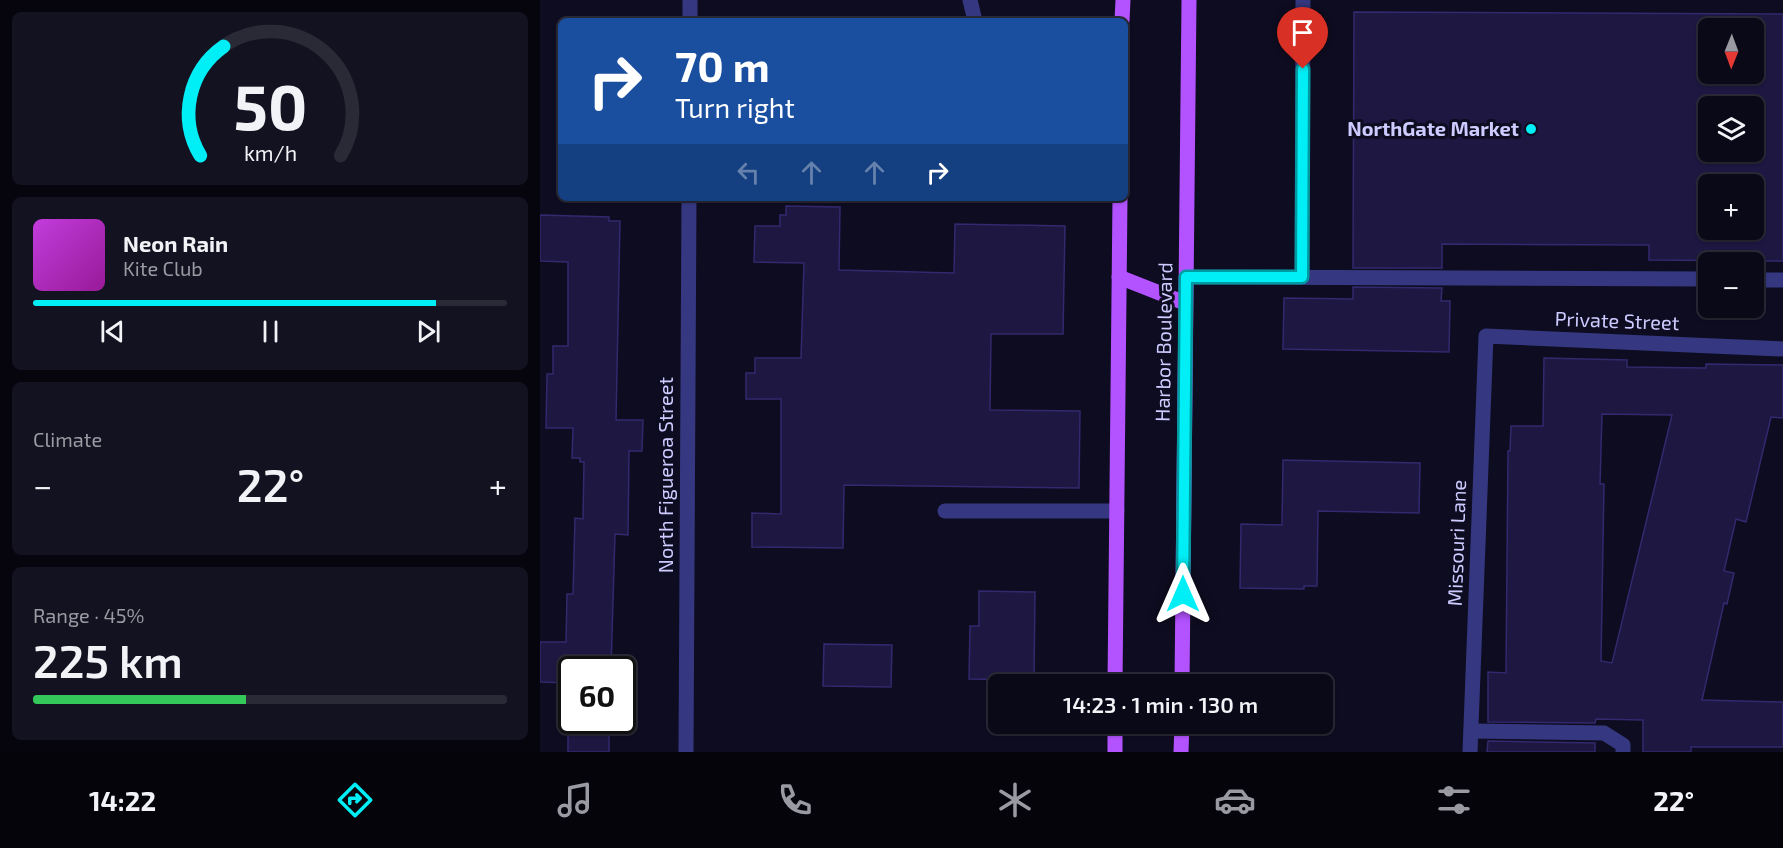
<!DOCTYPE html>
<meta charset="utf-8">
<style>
:root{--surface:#0a0918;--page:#131221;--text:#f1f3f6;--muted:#999aa2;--line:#2a2a37;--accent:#00eef6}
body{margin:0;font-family:"Exo 2",sans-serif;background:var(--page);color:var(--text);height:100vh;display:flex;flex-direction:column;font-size:22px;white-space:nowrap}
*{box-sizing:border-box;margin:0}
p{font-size:20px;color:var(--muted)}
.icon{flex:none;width:33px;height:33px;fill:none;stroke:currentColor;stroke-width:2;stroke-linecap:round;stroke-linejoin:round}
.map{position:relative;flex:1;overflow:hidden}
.panel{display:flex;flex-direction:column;gap:12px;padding:12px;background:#06050d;width:540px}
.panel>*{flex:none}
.hud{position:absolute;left:18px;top:18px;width:570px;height:183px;border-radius:9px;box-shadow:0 2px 4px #0004,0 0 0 2px var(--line);background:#1a4fa0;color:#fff;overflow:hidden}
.needle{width:39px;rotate:181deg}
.buttons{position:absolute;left:1158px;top:18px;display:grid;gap:12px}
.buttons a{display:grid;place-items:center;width:66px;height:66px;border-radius:9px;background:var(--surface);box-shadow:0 2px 4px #0004,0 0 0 2px var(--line);font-size:30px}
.speed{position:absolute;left:18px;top:656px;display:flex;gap:12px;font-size:30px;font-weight:700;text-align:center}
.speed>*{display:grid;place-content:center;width:78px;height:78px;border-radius:50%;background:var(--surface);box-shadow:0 2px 4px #0004,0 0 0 2px var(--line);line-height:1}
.speed .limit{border:3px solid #111;border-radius:9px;background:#fff;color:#111}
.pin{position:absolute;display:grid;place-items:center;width:51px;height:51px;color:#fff;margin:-62px -26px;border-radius:50% 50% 50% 0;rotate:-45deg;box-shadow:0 0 6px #0007}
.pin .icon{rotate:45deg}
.me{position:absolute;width:66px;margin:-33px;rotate:0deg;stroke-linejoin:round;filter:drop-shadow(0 0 4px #0008)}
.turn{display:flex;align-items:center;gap:21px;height:126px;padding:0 18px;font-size:27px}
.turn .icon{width:78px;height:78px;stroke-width:2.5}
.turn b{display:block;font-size:42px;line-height:51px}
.lanes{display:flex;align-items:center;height:57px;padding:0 18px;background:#0003;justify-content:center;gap:30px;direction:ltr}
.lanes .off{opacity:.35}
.big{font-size:45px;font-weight:600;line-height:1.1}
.panel .widget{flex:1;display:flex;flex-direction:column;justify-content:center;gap:9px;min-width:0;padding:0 21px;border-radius:9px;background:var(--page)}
.panel .dial{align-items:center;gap:0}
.dial svg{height:156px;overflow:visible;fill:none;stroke:var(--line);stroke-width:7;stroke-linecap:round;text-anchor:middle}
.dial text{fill:var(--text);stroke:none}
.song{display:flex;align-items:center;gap:18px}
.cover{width:72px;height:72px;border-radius:9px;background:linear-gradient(135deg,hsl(290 70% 55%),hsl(300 70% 35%))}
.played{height:6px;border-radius:3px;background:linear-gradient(90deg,var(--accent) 85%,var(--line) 85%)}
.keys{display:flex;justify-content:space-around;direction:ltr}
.heat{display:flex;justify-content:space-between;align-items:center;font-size:33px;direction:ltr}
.charge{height:9px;border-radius:4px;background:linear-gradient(90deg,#34c759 45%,var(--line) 0)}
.trip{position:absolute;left:448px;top:674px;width:345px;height:60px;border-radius:9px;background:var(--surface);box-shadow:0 2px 4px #0004,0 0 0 2px var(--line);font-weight:600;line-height:60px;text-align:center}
.tab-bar{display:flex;height:96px;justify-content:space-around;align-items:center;background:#04040a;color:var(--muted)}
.tab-bar .icon{width:42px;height:42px}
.tab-bar .current{color:var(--accent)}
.tab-bar b{font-size:27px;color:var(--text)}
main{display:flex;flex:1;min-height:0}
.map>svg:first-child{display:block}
.building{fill:#1d1741;stroke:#32296e;stroke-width:1.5;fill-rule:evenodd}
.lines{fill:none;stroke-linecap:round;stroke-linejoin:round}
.service{stroke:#353881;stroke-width:15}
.minor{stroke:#353881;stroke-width:15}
.primary{stroke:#b352ff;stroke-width:15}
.route-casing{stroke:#009ba0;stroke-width:15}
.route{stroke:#00eef6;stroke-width:10}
.poi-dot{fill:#00eef6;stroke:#0e0c20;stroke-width:2}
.labels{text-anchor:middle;stroke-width:6;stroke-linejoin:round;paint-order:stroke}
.poi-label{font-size:20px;font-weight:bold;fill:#cdcbff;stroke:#0e0c20;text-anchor:end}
.street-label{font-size:20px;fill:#cdcbff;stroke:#0e0c20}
</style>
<main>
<section class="panel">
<div class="widget dial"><svg viewBox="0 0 100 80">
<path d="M14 69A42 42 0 1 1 86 69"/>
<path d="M14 69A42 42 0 0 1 26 13" stroke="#00eef6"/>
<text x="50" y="56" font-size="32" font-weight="700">50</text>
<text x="50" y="72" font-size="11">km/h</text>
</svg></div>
<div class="widget">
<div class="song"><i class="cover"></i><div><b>Neon Rain</b><p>Kite Club</p></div></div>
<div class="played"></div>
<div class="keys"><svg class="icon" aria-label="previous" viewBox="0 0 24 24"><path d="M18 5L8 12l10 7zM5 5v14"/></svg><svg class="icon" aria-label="pause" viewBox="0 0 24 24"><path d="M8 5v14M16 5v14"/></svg><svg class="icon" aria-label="next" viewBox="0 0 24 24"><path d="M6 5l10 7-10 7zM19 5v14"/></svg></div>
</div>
<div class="widget"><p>Climate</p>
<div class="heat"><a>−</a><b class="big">22°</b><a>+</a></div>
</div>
<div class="widget"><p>Range · 45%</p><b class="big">225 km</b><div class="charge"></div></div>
</section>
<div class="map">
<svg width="1243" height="752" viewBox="0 0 1243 752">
<rect width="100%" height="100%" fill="#0e0c20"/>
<g class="building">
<path d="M814,12L1243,14V261L1109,260V245L902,244V268H813ZM1168,28H1214V74H1168ZM1168,106H1214V152H1168ZM1168,184H1214V230H1168Z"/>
<path d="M246,206L300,207L299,270L414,273L415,224L525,226L523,334H451L450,410L540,411L539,488L304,485L303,548L212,547V513L241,514V399H206V373H215V358H261L264,263L214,262L215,226H240V215H246Z"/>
<path d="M0,215L69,217V221H80L76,420H103L102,451H89L88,535L75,534L71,669H32V683L0,682V642H26L27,594H33L35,518L43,519L44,462H40V458H32L33,428H6L7,374H13V346H28V262L0,261Z"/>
<path d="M813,287L902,288L901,301H910L909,352L743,349L744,298L813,299Z"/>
<path d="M1004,358L1087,360V367L1166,368V364L1243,365V418L1231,417L1206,522L1196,519L1184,571L1194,573L1187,604L1184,603L1162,700L1243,702V747H1151V752H1103V720L1056,719L1055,723L948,722V672L966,673L968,451H970L971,426H1003ZM1062,414L1132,415L1072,663L1061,661L1064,484H1060Z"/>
<path d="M743,460L880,463L879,513L778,511L777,586H764V589L700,588L701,524L742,525Z"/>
<path d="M439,591L495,592L494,680L429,679L430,626H439Z"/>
<path d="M284,644L352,645L351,687L283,686Z"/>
<rect x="28" y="720" width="41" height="32"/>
<path d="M948,741L1055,743V752H947Z"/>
</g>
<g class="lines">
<g class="service">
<path d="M430,0L435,21"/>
<path d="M646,277L1168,279"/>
<path d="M762,277L763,0"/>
<path d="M1214,280H1243"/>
<path d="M405,511H577"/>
<path d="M931,731L1064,733L1083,745V752"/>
</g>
<g class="minor">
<path d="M150,21V0"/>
<path d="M146,752L149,198"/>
<path d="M930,752L946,336L1243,349"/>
</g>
<g class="primary">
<path d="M582,21L583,0"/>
<path d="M579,277L645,303"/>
<path d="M575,684L580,198"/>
<path d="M642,684L649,0"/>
<path d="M575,752V723"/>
<path d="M641,752L642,723"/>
</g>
</g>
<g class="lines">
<defs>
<path id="route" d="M643,594L646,277H762L763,69"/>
</defs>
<use href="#route" class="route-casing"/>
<use href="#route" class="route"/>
</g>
<circle class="poi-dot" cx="991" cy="129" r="6"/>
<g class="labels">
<g class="poi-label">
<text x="979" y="136">NorthGate Market</text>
</g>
<g class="street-label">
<text transform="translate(1077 321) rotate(2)" y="7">Private Street</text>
<text transform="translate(624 342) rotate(-89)" y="7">Harbor Boulevard</text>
<text transform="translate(126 475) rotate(-90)" y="7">North Figueroa Street</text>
<text transform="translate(917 543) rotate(-88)" y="7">Missouri Lane</text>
</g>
</g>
</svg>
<div class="buttons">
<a><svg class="needle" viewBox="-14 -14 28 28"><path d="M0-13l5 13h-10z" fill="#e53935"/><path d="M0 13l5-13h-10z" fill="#999aa2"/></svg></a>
<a><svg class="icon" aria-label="layers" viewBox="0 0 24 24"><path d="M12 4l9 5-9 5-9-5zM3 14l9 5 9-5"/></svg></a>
<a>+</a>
<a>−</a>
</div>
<div class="speed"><div class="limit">60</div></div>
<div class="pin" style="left:763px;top:69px;background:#d93025"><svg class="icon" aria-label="arrive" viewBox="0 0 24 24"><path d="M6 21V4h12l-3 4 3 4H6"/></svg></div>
<svg class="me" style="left:643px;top:594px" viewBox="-20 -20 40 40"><path d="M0-17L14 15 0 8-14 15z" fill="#00eef6" stroke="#fff" stroke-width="4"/></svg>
<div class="trip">14:23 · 1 min · 130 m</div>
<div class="hud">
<div class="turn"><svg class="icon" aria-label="right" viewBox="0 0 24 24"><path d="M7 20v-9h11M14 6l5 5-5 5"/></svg><div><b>70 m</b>Turn right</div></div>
<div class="lanes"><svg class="icon off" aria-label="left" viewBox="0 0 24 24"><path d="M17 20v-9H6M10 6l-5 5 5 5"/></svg><svg class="icon off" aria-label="ahead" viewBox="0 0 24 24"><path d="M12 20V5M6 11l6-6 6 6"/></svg><svg class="icon off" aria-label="ahead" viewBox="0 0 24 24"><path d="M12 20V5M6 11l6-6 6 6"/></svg><svg class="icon" aria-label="right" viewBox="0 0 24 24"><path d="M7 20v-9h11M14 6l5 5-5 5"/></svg></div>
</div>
</div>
</main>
<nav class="tab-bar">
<b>14:22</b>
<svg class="icon current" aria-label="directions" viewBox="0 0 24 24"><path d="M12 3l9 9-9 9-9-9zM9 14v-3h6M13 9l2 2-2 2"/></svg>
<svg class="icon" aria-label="music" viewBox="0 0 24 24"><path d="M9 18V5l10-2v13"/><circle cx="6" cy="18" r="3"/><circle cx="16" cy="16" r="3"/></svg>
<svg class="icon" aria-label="phone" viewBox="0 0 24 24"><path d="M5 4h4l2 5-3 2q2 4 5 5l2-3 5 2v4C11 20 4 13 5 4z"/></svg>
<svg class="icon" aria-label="climate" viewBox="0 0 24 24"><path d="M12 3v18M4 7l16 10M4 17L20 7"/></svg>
<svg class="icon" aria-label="car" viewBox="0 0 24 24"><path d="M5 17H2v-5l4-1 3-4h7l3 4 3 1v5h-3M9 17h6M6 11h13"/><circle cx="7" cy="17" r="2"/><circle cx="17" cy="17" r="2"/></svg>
<svg class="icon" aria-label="filters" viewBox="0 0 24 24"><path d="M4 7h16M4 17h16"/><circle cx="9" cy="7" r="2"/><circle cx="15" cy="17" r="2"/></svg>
<b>22°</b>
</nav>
